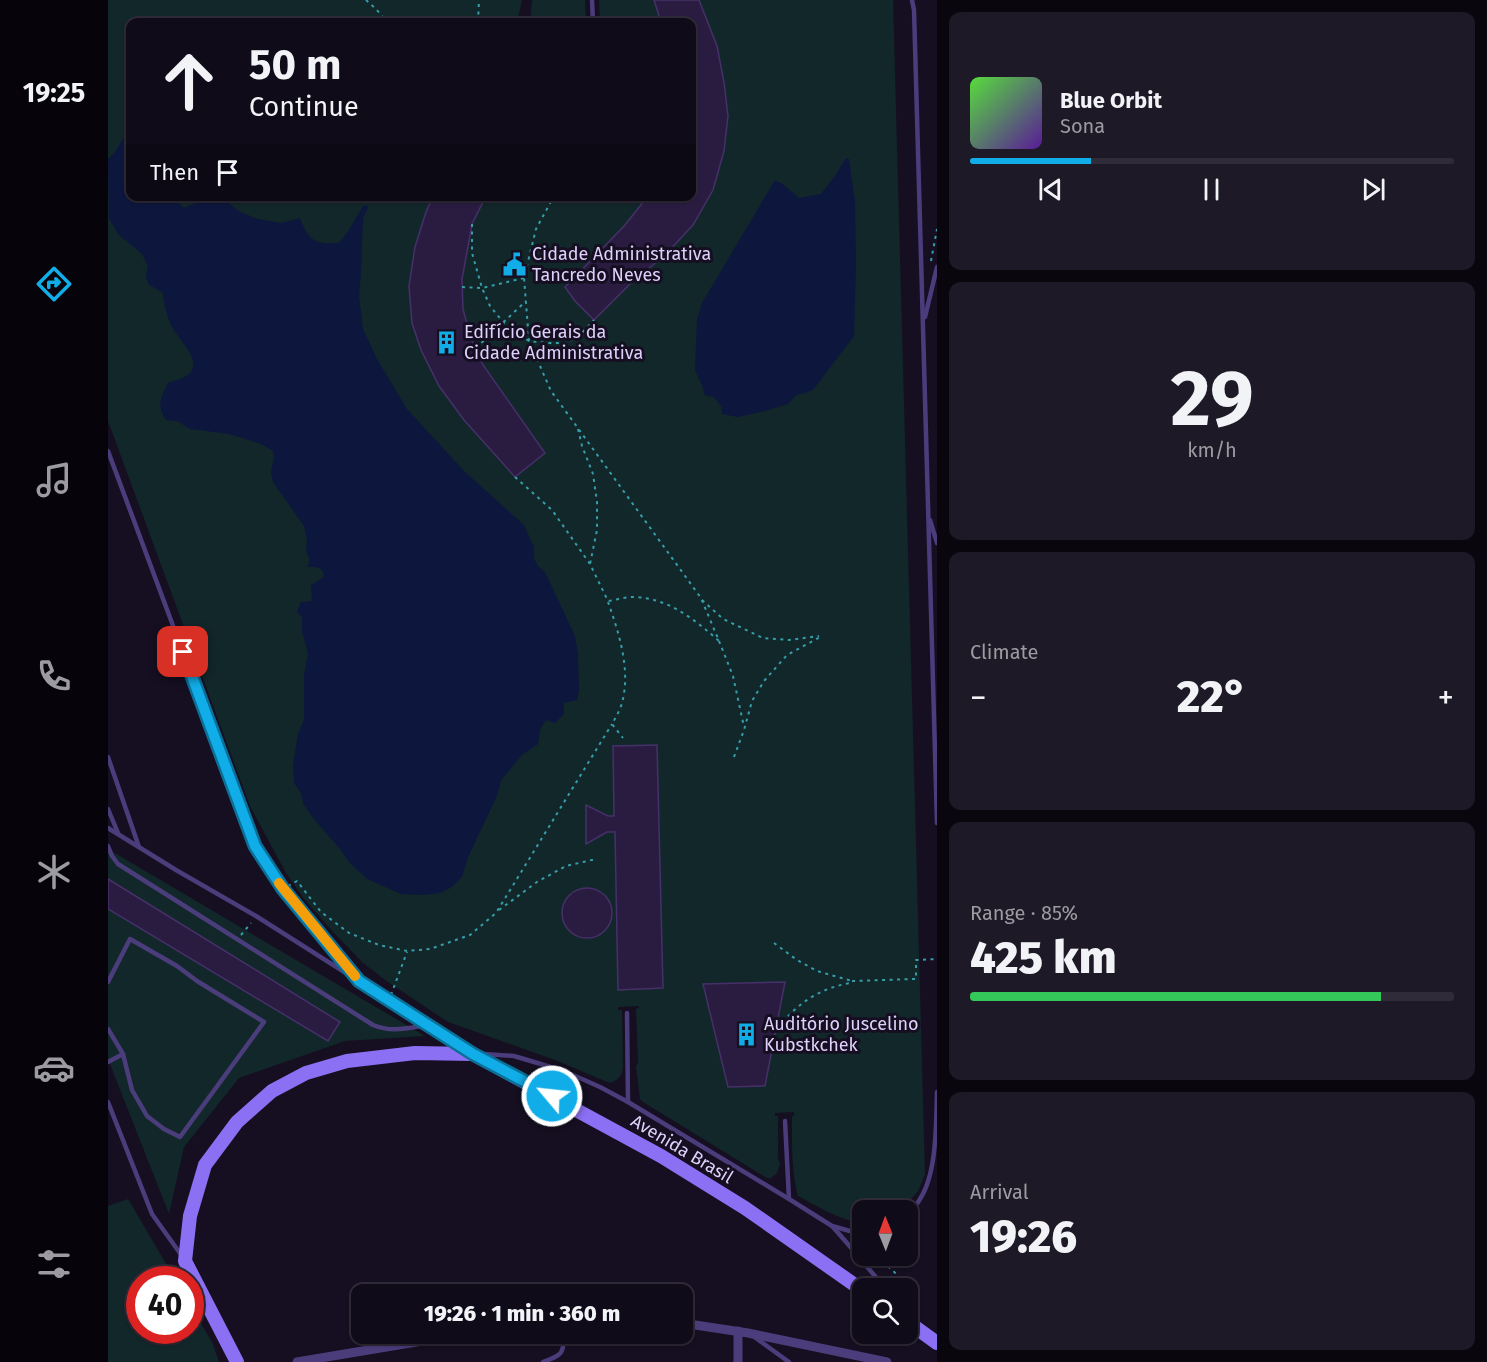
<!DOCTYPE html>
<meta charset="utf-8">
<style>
:root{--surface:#100b19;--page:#1e1926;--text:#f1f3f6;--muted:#9c9ba2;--line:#302b38;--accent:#11ade8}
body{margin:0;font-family:"Fira Sans",sans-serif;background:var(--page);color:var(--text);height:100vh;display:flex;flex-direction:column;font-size:22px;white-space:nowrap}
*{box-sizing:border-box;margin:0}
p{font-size:20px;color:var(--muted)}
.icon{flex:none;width:33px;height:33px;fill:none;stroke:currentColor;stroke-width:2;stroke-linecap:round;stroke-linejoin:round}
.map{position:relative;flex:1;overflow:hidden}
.sheet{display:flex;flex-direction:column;gap:12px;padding:12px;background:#09060e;width:550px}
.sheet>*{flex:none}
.banner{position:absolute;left:18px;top:18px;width:570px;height:183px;border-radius:12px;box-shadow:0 2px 4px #0004,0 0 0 2px var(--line);background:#100b19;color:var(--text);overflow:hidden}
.needle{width:39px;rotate:359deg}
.buttons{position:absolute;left:744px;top:1200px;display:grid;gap:12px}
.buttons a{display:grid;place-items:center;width:66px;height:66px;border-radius:12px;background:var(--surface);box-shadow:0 2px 4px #0004,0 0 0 2px var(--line);font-size:30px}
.speed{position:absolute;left:18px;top:1266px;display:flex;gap:12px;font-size:30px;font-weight:700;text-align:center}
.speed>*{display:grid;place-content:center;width:78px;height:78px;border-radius:50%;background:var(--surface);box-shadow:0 2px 4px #0004,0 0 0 2px var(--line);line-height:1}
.speed .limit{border:9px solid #d22;background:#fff;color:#111}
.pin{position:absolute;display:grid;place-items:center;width:51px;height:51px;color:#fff;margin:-26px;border-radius:12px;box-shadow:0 3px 9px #0006}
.me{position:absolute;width:66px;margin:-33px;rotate:298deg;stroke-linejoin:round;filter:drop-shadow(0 0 4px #0008)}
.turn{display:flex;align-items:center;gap:21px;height:126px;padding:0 24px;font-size:27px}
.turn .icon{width:78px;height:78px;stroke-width:2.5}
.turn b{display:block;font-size:42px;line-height:51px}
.then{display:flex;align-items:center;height:57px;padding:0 24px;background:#0003;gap:12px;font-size:22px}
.big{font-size:45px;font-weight:800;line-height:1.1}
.sheet .tile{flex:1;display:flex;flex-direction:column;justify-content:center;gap:9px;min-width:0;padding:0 21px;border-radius:12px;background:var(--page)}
.sheet .dial{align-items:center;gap:0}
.dial b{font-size:78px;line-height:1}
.song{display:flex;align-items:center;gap:18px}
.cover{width:72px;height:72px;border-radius:9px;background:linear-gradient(135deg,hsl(110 70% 55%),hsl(270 70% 35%))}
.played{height:6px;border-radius:3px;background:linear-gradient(90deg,var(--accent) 25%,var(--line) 25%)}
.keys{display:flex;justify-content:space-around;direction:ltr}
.heat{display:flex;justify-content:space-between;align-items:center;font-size:33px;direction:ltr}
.charge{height:9px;border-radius:4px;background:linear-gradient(90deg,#34c759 85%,var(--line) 0)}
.trip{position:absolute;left:243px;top:1284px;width:342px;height:60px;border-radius:12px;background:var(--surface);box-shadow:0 2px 4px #0004,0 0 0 2px var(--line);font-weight:800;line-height:60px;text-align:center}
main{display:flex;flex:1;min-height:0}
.dock{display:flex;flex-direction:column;width:108px;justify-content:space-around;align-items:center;background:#06040a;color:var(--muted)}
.dock .icon{width:42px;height:42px}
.dock .on{color:var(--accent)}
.dock b{font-size:27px;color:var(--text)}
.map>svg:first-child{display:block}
.green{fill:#12272a}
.water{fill:#0d163c}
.building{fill:#2a1c40;stroke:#46306a;stroke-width:1.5}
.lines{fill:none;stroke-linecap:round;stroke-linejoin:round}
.path{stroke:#379daa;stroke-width:2;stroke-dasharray:3 4.5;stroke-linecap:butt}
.lane{stroke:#4b3d7c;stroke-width:4.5}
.street{stroke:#4b3d7c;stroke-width:9}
.secondary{stroke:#8b70f4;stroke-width:14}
.route-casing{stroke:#0b7097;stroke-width:15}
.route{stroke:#11ade8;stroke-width:10}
.slow{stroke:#f59e0b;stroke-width:10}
.labels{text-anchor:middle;stroke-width:6;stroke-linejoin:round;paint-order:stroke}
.poi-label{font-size:18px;fill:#ded2fc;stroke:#150f21;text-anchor:start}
.street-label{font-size:18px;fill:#ded2fc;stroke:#150f21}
</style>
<main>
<nav class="dock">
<b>19:25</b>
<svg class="icon on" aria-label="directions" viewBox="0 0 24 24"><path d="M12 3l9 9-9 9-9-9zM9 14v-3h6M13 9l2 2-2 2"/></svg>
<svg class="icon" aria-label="music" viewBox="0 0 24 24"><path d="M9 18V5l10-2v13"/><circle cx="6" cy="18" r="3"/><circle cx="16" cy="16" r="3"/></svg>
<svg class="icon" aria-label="phone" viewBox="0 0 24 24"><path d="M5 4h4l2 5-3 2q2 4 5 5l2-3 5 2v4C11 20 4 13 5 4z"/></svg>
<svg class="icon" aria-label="climate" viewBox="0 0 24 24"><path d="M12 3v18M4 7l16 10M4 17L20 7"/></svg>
<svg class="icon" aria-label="car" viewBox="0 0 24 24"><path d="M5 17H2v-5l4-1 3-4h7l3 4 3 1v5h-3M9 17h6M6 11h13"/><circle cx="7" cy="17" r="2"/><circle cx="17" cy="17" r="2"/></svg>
<svg class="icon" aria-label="filters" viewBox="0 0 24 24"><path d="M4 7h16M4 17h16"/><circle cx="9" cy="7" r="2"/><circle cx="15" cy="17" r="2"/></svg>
</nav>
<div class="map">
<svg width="829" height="1362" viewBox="0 0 829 1362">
<rect width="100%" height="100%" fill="#150f21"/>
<g class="green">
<path d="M0,0H414L409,22H22V196H584V22H492L491,0H785L817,1175L810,1191L794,1210H754V1223C730,1220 711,1207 690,1196C683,1169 684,1143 684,1116H686V1112L667,1113V1116H670V1159L672,1164L669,1173L663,1178H659L535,1102L532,1099L528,1067L530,1063L528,1009L531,1008L530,1006L510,1007V1010H514L515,1067C514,1076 510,1080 502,1083L444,1059L340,1022L280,982L255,963L226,933L196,899L178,873L142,806L0,421Z"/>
<path d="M424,0H477L478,22H422Z"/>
<path d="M0,849L317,1036L237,1041L131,1078L76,1147L61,1214L0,1059Z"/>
<path d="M20,1199L67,1279L32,1280V1330H82L83,1306L105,1344L111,1362H0V1206Z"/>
</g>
<g class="water">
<path d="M17,136L22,137V196L68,197L69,202L76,208L88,203L96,197H113L132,212L150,219L174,223L192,218C201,241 205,244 231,243L239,233L255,206H261L255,218L253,273L251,296L255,329L269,359L299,409L357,472L416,525L426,547V559L430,566L437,572L467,636L470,653L471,691L469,700L456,703V714L447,723L438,720L432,730L430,744L414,755L393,780L389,796L360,857L354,877L344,887L332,893L315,895L293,894L259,879L241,862L232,849L205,818L195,803L193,793L186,783L185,766L190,734L196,720V675L200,653L194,632V617L189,612L193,602L204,601L203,585L216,577C216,567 208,567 199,567L202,560L198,551L199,541L196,526L165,482L163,472L166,458L165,451L153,444L121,434L82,429L69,421L58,420C48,405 53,398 60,383C68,380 80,378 84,370C91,356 68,337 63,325C59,315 55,303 55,293L40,284L38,275L40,266L34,254L11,235L1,219L0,159L7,152Z"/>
<path d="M738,158L741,159L747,201L748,264L746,336L705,390L697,393L688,395L680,404L657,411L630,417L614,414L613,406L606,397L599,396L596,394L595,388L587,370L589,320L594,303L667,180L676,185L691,198L713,194L727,176Z"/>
</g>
<g class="building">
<path d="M546,0H591L609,46L616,82L620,116L616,151L605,190L585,225L558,254L521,285L486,320L467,301L457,287L517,225L540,196H584V22H553Z"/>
<path d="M325,196H378L364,224L359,252L354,279L355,309L362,336L375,365L437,453L407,477L356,420L331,386L313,350L304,323L301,286L307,247L318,212Z"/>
<path d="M549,745L555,988L510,990L507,832H499L478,844V805L500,816H506L505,746Z"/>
<path d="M0,879L232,1022L220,1041L0,909Z"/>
<circle cx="479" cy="913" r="25"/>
<path d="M677,982L657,1086L620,1087L595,984Z"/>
</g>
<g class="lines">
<g class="path">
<path d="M258,0L268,9L279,22"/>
<path d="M370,22L371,0"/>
<path d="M364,224V253L374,288L382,306L395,322L405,331L421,341L439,343H457L470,337L486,320"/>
<path d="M823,261L829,229"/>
<path d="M354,287L374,288L416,278"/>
<path d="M368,348L418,301"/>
<path d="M470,429L474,446L485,474L489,502V530L482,564"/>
<path d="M407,477L444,510L482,564L500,601C508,600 516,597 524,597C559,597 586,619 611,641L593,598L443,391L421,341L416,278L428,229L446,196"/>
<path d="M594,600L615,619L655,638L681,640L711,636"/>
<path d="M500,602C511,633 523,670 514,703C512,710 508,717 504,724L515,738"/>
<path d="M611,641L625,676L636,727"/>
<path d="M626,757L636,730L644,701L656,681L679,655L714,636"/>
<path d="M180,886L189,881L213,912L241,933L271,945L299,951L322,949L362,935L388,913L504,724"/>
<path d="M391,910L429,882L458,866L488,859"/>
<path d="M133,935L143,923"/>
<path d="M666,943L689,960L709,971L744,981"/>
<path d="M283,995L299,952"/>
<path d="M675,1022C692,1001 716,987 743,983L744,981L808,979V960L829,959"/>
<path d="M769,1256L798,1283L806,1313"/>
<path d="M778,1263V1256"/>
</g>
<g class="lane">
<path d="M484,0L485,22"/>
<path d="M804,0L806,10L829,823"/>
<path d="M817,317L829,267"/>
<path d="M0,451L147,846L175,889L247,977"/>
<path d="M822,520L829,543"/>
<path d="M0,757L31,847"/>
<path d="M0,809L10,833"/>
<path d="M0,828L68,870L148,916L359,1050"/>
<path d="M0,846L4,856L10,864L265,1025C284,1033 300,1028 320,1025"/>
<path d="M0,982L22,939L69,966L89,981L156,1022L72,1137L56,1129L39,1116L24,1090L15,1054L0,1029"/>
<path d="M519,1013L520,1102"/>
<path d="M376,1054L406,1056L456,1071L492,1087L520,1102L681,1199L724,1226L739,1243L777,1288"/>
<path d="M0,1062L15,1054"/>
<path d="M0,1102L44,1214L74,1256"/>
<path d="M677,1121L681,1199"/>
<path d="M800,1214C804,1209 809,1205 812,1199C829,1173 828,1124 829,1092"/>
<path d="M724,1226L749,1233H754"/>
<path d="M645,1336L681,1362"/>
<path d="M435,1362C454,1355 456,1354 456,1334"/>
</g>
<g class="street">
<path d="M574,1323L640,1333L779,1362"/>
<path d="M189,1362L356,1334"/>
<path d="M630,1362V1331"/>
</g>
<g class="secondary">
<path d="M800,1322L829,1343"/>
<path d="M129,1362L77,1261L82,1216L97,1165L129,1122L164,1091L198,1073L239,1061L307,1053L365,1054L553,1156L637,1208L754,1290"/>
</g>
</g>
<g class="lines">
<defs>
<path id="route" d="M75,652L147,846L175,889L251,981L365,1054L444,1096"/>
</defs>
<use href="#route" class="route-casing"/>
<use href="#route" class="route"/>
<path class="slow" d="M171,883L247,976"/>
</g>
<defs>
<symbol id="civic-bare" viewBox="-9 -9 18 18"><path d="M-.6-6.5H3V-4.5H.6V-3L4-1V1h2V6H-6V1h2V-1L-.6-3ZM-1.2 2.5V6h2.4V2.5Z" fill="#11ade8" stroke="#150f21" stroke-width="2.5" paint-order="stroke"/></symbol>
<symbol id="building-bare" viewBox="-9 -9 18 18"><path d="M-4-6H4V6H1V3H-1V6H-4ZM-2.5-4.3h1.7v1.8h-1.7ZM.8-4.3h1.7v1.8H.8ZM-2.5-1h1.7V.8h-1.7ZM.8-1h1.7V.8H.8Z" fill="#11ade8" stroke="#150f21" stroke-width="2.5" paint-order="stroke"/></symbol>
</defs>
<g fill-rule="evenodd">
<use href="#civic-bare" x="390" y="248" width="33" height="33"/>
<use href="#building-bare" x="322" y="326" width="33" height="33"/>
<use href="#building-bare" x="622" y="1018" width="33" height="33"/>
</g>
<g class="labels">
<g class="poi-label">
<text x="424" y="260">Cidade Administrativa<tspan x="424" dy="21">Tancredo Neves</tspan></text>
<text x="356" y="338">Edifício Gerais da<tspan x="356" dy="21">Cidade Administrativa</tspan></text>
<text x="656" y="1030">Auditório Juscelino<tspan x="656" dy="21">Kubstkchek</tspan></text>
</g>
<g class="street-label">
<text transform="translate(574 1149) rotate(31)" y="6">Avenida Brasil</text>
</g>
</g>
</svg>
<div class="buttons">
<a><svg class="needle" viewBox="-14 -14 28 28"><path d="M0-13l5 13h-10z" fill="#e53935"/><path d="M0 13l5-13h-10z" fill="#9c9ba2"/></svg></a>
<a><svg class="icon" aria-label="search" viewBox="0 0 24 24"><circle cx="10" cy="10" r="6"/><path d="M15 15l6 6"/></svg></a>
</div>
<div class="speed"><div class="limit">40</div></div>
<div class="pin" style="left:75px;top:652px;background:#d93025"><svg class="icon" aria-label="arrive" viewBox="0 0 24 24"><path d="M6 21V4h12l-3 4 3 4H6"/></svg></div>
<svg class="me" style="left:444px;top:1096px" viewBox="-20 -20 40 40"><circle r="17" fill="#11ade8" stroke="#fff" stroke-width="3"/><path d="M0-11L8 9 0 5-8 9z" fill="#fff"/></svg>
<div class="trip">19:26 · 1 min · 360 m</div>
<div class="banner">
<div class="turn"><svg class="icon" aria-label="ahead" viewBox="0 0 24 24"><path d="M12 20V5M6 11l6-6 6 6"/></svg><div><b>50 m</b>Continue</div></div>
<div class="then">Then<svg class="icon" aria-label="arrive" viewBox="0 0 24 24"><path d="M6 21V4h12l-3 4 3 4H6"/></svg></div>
</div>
</div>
<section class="sheet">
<div class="tile">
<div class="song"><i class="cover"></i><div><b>Blue Orbit</b><p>Sona</p></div></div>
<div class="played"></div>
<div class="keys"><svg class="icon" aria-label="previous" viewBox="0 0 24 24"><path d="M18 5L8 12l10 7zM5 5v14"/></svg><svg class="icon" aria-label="pause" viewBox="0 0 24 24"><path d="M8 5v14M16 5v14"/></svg><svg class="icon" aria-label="next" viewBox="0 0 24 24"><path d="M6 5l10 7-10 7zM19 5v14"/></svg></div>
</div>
<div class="tile dial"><b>29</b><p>km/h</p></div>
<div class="tile"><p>Climate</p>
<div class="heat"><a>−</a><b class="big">22°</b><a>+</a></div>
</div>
<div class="tile"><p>Range · 85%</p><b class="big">425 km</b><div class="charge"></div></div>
<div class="tile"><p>Arrival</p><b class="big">19:26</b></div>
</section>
</main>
